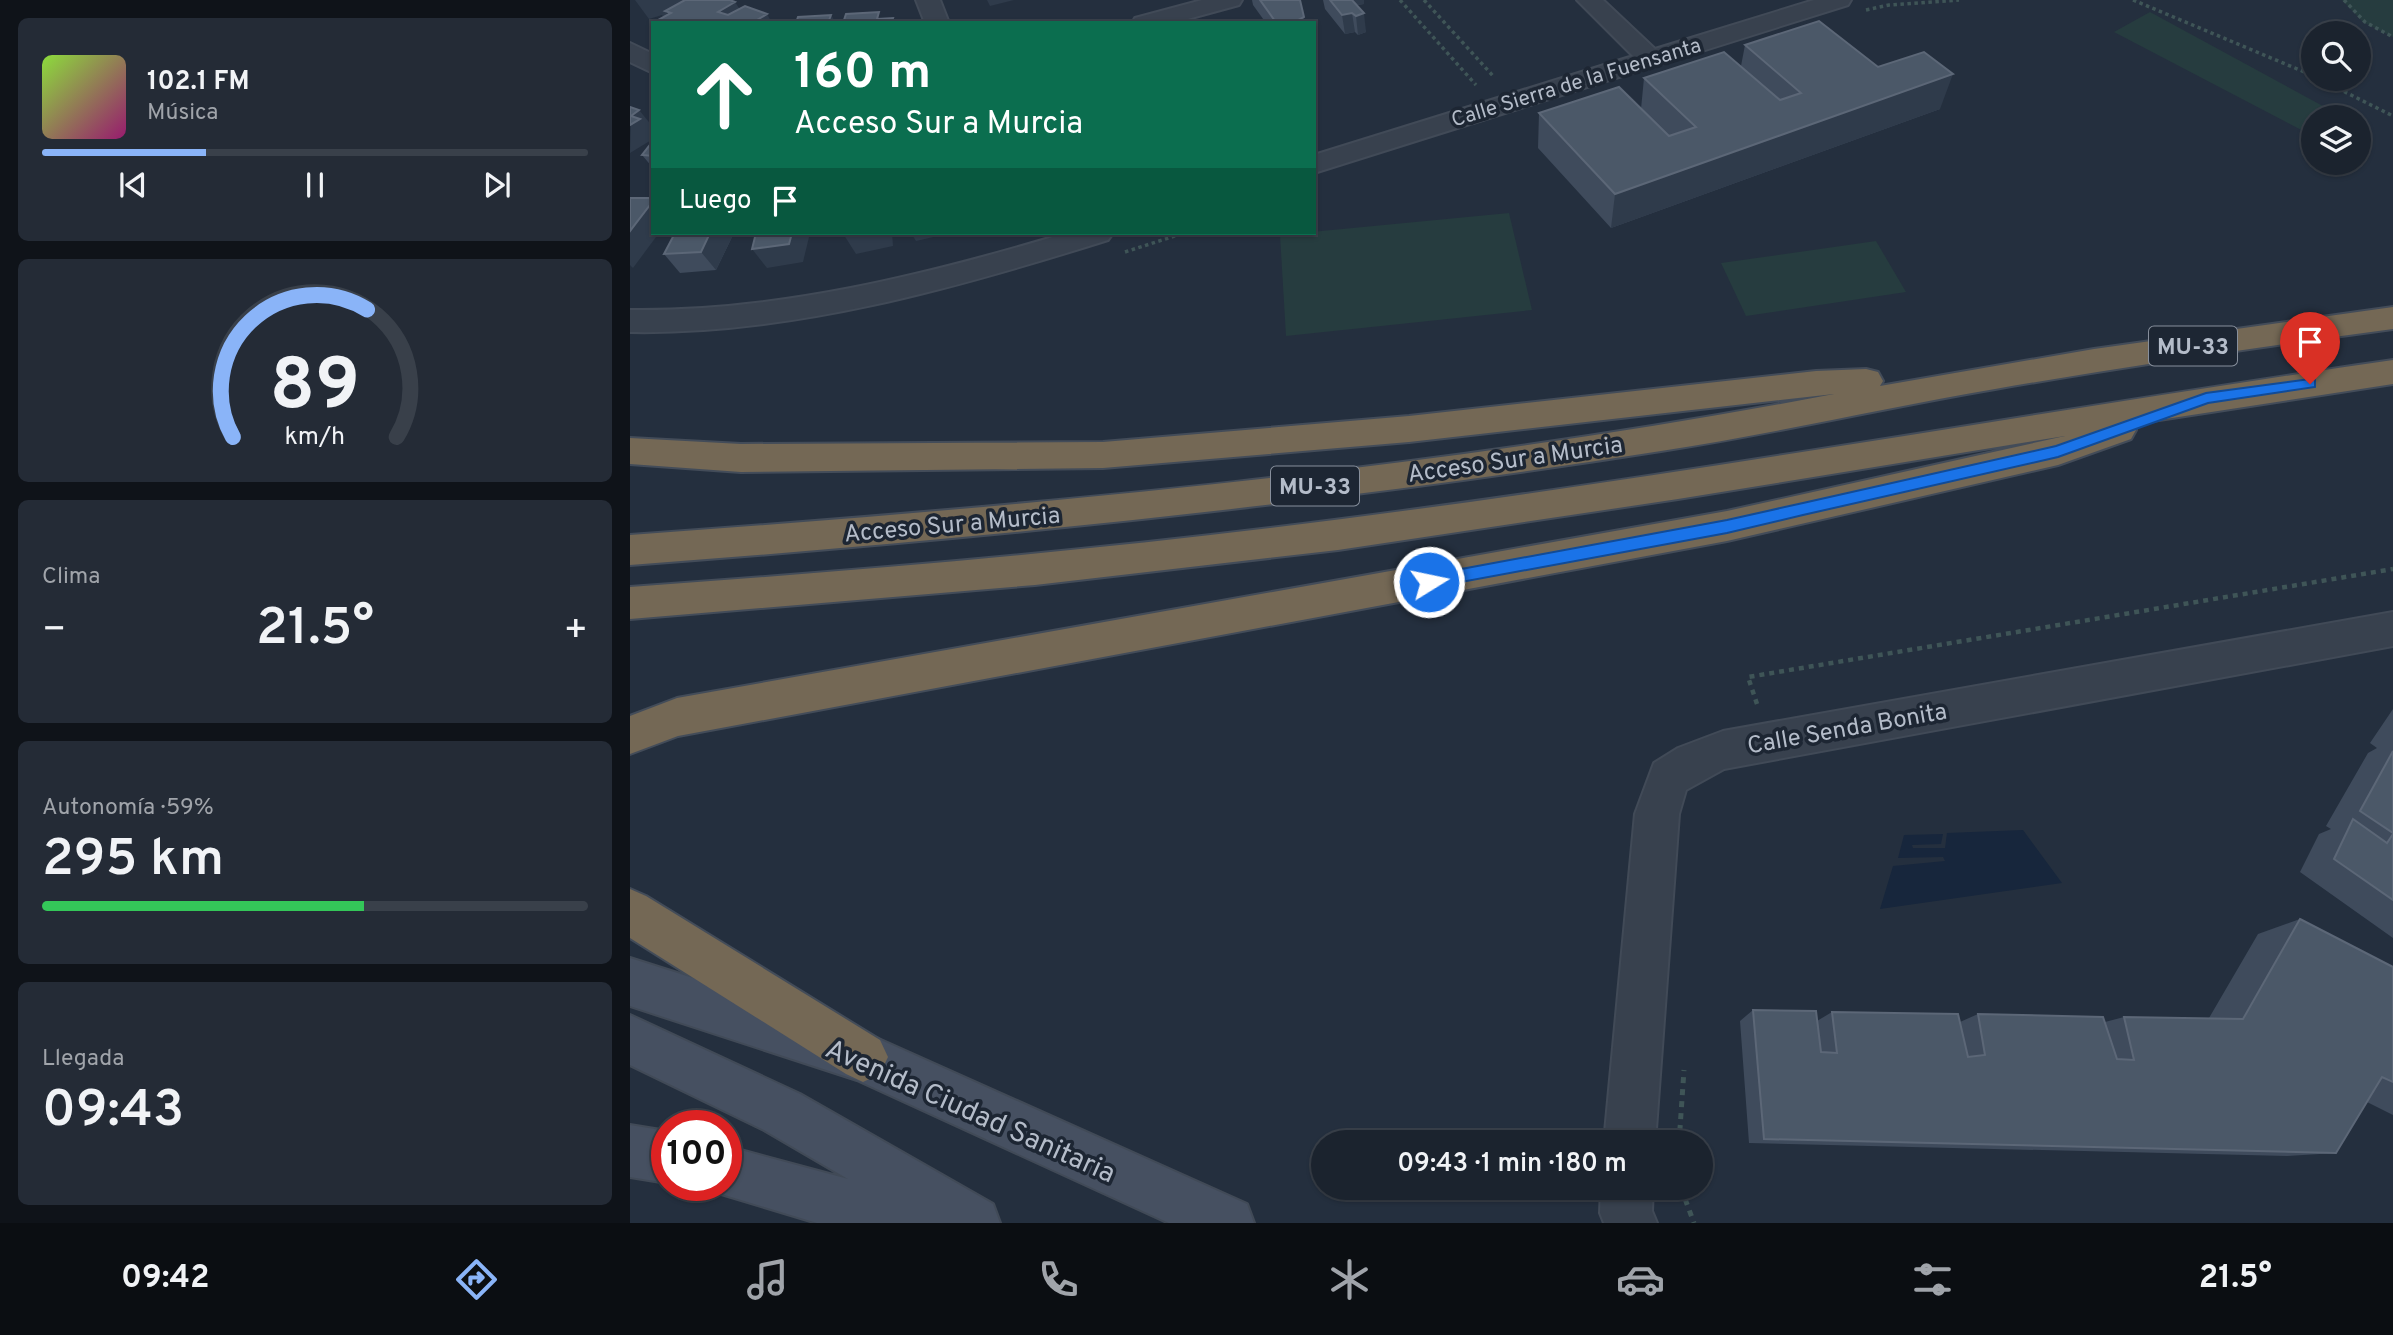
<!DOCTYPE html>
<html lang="es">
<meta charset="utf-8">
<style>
:root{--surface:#1b232e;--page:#242b36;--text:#f1f3f6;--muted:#a0a4aa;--line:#39404a;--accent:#8ab4f8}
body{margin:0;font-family:Overpass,sans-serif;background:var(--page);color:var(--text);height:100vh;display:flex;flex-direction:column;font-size:26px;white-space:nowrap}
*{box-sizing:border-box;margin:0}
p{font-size:23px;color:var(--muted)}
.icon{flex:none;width:38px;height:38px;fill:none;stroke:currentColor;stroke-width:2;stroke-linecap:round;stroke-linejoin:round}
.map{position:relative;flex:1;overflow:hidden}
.sheet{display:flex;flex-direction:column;gap:18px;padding:18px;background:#0f1319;width:630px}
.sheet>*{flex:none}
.banner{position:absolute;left:21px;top:21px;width:665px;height:214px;border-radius:0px;box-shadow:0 2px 5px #0004,0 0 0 2px var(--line);background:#0b6e4f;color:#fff;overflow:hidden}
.tools{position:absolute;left:1671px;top:21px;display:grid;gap:14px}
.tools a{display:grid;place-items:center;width:70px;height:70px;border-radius:50%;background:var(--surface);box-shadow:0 2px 5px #0004,0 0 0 2px var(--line);font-size:35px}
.speed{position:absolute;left:21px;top:1110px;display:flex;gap:14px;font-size:35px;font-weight:700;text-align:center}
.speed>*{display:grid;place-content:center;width:91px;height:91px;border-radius:50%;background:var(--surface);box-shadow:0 2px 5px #0004,0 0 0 2px var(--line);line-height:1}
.speed .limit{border:10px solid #d22;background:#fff;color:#111}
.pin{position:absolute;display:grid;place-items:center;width:60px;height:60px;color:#fff;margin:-72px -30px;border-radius:50% 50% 50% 0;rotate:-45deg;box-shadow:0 0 7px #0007}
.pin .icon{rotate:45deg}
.me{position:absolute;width:77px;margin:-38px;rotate:80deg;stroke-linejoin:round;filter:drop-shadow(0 0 5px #0008)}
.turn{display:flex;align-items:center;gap:24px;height:147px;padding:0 28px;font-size:32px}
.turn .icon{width:91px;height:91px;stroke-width:2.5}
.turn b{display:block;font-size:49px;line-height:60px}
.then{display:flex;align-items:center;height:66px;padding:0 28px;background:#0003;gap:14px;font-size:26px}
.big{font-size:52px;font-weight:600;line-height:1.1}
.sheet .tile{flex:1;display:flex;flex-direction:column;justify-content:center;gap:10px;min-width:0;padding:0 24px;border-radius:10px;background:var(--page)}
.sheet .dial{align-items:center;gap:0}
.dial svg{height:182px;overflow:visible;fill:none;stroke:var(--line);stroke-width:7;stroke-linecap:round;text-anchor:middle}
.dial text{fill:var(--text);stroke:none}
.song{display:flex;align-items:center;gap:21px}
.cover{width:84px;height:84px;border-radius:10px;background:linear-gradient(135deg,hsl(90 70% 55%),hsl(320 70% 35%))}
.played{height:7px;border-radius:4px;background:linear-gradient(90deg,var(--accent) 30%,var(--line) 30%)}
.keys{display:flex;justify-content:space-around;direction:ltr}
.heat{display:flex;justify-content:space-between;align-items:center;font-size:38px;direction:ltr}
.charge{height:10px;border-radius:5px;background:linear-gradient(90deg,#34c759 59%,var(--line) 0)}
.trip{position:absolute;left:681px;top:1130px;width:402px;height:70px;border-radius:35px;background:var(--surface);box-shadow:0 2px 5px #0004,0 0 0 2px var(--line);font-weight:600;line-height:70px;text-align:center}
.dock{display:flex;height:112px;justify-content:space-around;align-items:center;background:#0b0e12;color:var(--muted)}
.dock .icon{width:49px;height:49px}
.dock .current{color:var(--accent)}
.dock b{font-size:32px;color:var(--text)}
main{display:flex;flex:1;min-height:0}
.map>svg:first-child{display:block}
.green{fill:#263c3f}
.water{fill:#17263c}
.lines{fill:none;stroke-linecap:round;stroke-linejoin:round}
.street-casing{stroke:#414a57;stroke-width:4}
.secondary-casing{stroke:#414a57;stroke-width:4}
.highway-casing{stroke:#434c59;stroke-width:4}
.path-far2{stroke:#3f5557;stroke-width:3.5;stroke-dasharray:3.5 3.5;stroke-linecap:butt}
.path-far1{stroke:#3f5557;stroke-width:4.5;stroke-dasharray:5 5;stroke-linecap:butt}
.path{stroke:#3f5557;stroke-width:5;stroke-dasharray:6 6;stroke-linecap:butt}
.street{fill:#38414e;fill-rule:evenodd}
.secondary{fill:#465061;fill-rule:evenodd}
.highway{fill:#746855;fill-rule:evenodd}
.wall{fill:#3f4b5c}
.shaded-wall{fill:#2f3b4b}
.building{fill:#4b5868;stroke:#5c6777;stroke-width:2}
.route{fill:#1a73e8;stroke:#114b97;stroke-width:2}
.labels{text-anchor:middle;stroke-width:7;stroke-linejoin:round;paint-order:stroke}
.far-street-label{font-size:21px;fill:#b4bcc9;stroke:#1d2633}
.shield{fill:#1d2633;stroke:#878f9c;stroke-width:2}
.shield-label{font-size:23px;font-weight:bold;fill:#b4bcc9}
.street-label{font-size:24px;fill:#b4bcc9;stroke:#1d2633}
.near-street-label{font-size:28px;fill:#b4bcc9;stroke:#1d2633}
</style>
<main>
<section class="sheet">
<div class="tile">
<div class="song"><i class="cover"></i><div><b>102.1 FM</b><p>Música</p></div></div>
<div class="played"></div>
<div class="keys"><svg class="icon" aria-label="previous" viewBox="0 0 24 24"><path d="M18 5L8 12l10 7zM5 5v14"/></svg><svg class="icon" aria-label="pause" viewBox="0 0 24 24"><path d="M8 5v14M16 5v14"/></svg><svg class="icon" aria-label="next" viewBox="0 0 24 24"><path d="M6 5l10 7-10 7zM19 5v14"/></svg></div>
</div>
<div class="tile dial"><svg viewBox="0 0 100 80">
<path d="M14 69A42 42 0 1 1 86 69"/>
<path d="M14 69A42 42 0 0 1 73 13" stroke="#8ab4f8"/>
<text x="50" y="56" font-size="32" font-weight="700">89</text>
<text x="50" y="72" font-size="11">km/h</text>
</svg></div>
<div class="tile"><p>Clima</p>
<div class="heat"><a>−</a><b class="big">21.5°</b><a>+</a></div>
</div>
<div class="tile"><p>Autonomía · 59%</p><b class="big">295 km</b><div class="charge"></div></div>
<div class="tile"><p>Llegada</p><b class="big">09:43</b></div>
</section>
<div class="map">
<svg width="1763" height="1223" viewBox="0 0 1763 1223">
<rect width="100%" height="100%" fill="#242f3e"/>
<g class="green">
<path d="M1712,0H1763V37L1733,22Z"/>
<path d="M1520,12L1713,117H1684L1683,136L1484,32Z"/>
<path d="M879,213L902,310L656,336L650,235Z"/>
<path d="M1246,241L1276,292L1116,316L1091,263Z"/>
</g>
<path class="water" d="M1393,830L1432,883L1250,909L1263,866L1315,861L1313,857L1268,858L1274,835L1313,834L1311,844L1282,845L1283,848H1315L1317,833Z"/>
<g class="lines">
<defs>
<g id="street">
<path d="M286,0H310L319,23H295Z"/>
<path d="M572,0H612L609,5L543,23H502L505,18Z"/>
<path d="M947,0H973L1025,49L1184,0H1221L1218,5L684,173V155L1003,56Z"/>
<path d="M0,43L23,54V73L0,62Z"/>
<path d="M436,233H483L478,240C326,288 161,335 0,332V310C147,312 296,275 436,233Z"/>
<path d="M1763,612V646L1094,769L1056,790L1049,814L1025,1143H974L1005,814L1024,763L1048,748L1093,731Z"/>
<path d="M971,1188H1023L1022,1211L1027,1223H974L970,1213Z"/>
</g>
<g id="secondary">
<path d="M0,958L233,1032L617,1204L624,1223H539L227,1080L0,1006Z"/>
<path d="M0,1015L170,1094L363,1204L370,1223H187L78,1190L75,1185H96V1146L218,1179L134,1130L0,1065Z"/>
<path d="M0,1125L37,1131V1183L0,1177Z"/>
</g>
<g id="highway">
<path d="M1763,307V329C1630,347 1497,366 1365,389C1253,408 1143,434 1031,451C689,505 345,539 0,565V535C402,506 807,470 1204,394L779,442L473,468L111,472L0,464V438L111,444L473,442L779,416L1186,371L1236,369L1248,372L1253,381L1250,386L1464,349Z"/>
<path d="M1763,360V384L1503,424L1506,430L1501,439L1428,465L1097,541L48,736L0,754V716L47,698L1097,511L1435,436L1048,499L708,550L405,585L0,619V587C238,570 475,550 712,519C1063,474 1412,411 1763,360Z"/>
<path d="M0,889L16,896L250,1040L258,1057L250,1074L233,1082L216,1074L0,938Z"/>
</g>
</defs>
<use href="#street" class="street-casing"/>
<use href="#secondary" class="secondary-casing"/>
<use href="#highway" class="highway-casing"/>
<g class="path-far2">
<path d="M770,0L846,85"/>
<path d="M794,0L864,77"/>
<path d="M1503,0L1684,76"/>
<path d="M1714,0L1735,22L1763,37"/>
<path d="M1236,10L1259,5L1329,0"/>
<path d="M1689,79L1763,116"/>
<path d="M495,252L554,233"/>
</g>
<path class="path-far1" d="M1127,704L1118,677L1763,569"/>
<g class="path">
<path d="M1049,1143L1054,1070"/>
<path d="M1051,1188L1064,1223"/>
</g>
<use href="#street" class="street"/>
<use href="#secondary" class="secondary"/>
<use href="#highway" class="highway"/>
</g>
<g class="wall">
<path d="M622,0H670L675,23H636L623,5Z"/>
<path d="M693,0H734V4L727,5L736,32L728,35L725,32L715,34L695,9Z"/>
<path d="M1115,45L1248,67L1310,109L981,228L908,148L909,113L1011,109L1014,78L1111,66Z"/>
<path d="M23,141V168L12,155Z"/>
<path d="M104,233L86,270L50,273L34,254Z"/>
<path d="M1763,709V938L1670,872L1689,834L1701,829L1696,826L1738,753L1747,748L1740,743Z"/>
<path d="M1670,919L1763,967V1115L1737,1102L1706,1153L1657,1156L1119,1143L1110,1021L1123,1010L1187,1021L1202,1012L1330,1022L1348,1014L1475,1022L1494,1017L1579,1018L1628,934Z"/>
</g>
<g class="shaded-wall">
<path d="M5,0H80L41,13L35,11L40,18L35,19L32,15L19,19Z"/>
<path d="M357,0H384L360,6Z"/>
<path d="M720,0H734V4L727,5L722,13L725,32L715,34L712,15Z"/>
<path d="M105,2L117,20L113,23L88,12Z"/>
<path d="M734,13L736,32L728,35L726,16Z"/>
<path d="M137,14L142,23H129L127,20Z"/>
<path d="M201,15L206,23H198Z"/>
<path d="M674,17L675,23H663Z"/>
<path d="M1323,74L1310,109L981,228L985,194Z"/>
<path d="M9,110L23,127V129L20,131L23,135V139L0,153L1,116Z"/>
<path d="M23,201V233H29L3,268L0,265V231Z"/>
<path d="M80,233H104L86,270L71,252Z"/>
<path d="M162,233H180L173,262L137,268L122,249Z"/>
<path d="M226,233H262L263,246L226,254L214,235Z"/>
<path d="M281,233H321L286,241Z"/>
</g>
<g class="building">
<path d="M55,0H100L105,2L88,12L98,15L115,6L137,14L127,20L136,23H36L28,20L41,13L35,11Z"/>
<path d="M630,0H670L674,17L663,23H651L652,22L645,21Z"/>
<path d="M700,0H722L734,13L726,16L722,13L712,15Z"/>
<path d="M249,12L247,19L263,18L261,23H213L216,14Z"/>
<path d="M201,15L198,23H166L168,17Z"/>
<path d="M1189,21L1248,67L1294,52L1323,74L985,194L909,113L989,87L1039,136L1066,127L1014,78L1094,52L1150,100L1171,93L1115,45Z"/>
<path d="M0,107L9,110L1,116L10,119L0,125Z"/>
<path d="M23,141V156L12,155Z"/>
<path d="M0,198H23V201L0,231Z"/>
<path d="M45,233H80L71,252L34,254Z"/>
<path d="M126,233H162L159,244L122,249Z"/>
<path d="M214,233H226L214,235Z"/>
<path d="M1763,751V833L1730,811Z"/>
<path d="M1723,819L1757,843L1763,834V900L1704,859Z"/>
<path d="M1670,919L1763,967V1082L1752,1077L1706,1153L1134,1139L1123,1010L1186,1011L1191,1052L1207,1053L1202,1012L1328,1014L1338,1057L1355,1055L1348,1014L1473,1017L1487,1059L1504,1060L1494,1017L1613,1019Z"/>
</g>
<path class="route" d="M1680,379L1685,380V387L1578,403L1428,457L1173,515L1097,533L799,588L791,582L799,575L1097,520L1173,503L1426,446L1576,393Z"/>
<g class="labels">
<g class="far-street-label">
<text transform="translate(946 82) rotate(-17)" y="7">Calle Sierra de la Fuensanta</text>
</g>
<g class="shield">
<rect x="1519" y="326.5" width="88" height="39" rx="5"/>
<rect x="641" y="466.5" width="88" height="39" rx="5"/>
</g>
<g class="shield-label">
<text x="1563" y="354">MU-33</text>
<text x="685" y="494">MU-33</text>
</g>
<g class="street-label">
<text transform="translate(885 459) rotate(-8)" y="8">Acceso Sur a Murcia</text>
<text transform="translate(322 524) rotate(-5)" y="8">Acceso Sur a Murcia</text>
<text transform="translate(1217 728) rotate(-10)" y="8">Calle Senda Bonita</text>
</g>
<g class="near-street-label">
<text transform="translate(341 1110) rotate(24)" y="10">Avenida Ciudad Sanitaria</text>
</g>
</g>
</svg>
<div class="tools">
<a><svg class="icon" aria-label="search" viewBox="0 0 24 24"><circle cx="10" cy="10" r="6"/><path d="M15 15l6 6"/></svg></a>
<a><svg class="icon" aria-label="layers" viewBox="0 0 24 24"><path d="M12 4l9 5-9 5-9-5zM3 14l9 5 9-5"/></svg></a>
</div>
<div class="speed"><div class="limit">100</div></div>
<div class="pin" style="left:1680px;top:384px;background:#d93025"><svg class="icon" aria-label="arrive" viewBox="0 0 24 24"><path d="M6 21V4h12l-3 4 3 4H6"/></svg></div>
<svg class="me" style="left:799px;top:582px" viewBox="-20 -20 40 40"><circle r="17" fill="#1a73e8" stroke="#fff" stroke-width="3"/><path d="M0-11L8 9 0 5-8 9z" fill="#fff"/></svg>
<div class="trip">09:43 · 1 min · 180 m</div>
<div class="banner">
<div class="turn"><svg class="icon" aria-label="ahead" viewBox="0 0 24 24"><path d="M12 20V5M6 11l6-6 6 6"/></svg><div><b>160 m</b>Acceso Sur a Murcia</div></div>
<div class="then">Luego<svg class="icon" aria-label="arrive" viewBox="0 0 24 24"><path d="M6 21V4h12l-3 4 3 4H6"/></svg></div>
</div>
</div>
</main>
<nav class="dock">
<b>09:42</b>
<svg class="icon current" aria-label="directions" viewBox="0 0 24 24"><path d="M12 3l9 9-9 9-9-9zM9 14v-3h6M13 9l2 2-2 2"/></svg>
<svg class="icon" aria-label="music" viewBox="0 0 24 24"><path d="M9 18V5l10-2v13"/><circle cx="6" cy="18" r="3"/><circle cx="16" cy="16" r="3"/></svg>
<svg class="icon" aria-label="phone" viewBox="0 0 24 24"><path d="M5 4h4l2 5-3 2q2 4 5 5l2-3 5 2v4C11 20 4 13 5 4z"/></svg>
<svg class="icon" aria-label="climate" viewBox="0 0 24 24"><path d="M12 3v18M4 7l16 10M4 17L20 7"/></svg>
<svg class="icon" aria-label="car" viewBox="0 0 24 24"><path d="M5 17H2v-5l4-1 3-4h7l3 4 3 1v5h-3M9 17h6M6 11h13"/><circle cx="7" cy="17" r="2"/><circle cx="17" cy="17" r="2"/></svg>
<svg class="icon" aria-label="filters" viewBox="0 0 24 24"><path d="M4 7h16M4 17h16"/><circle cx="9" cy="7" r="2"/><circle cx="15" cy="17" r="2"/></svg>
<b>21.5°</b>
</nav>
